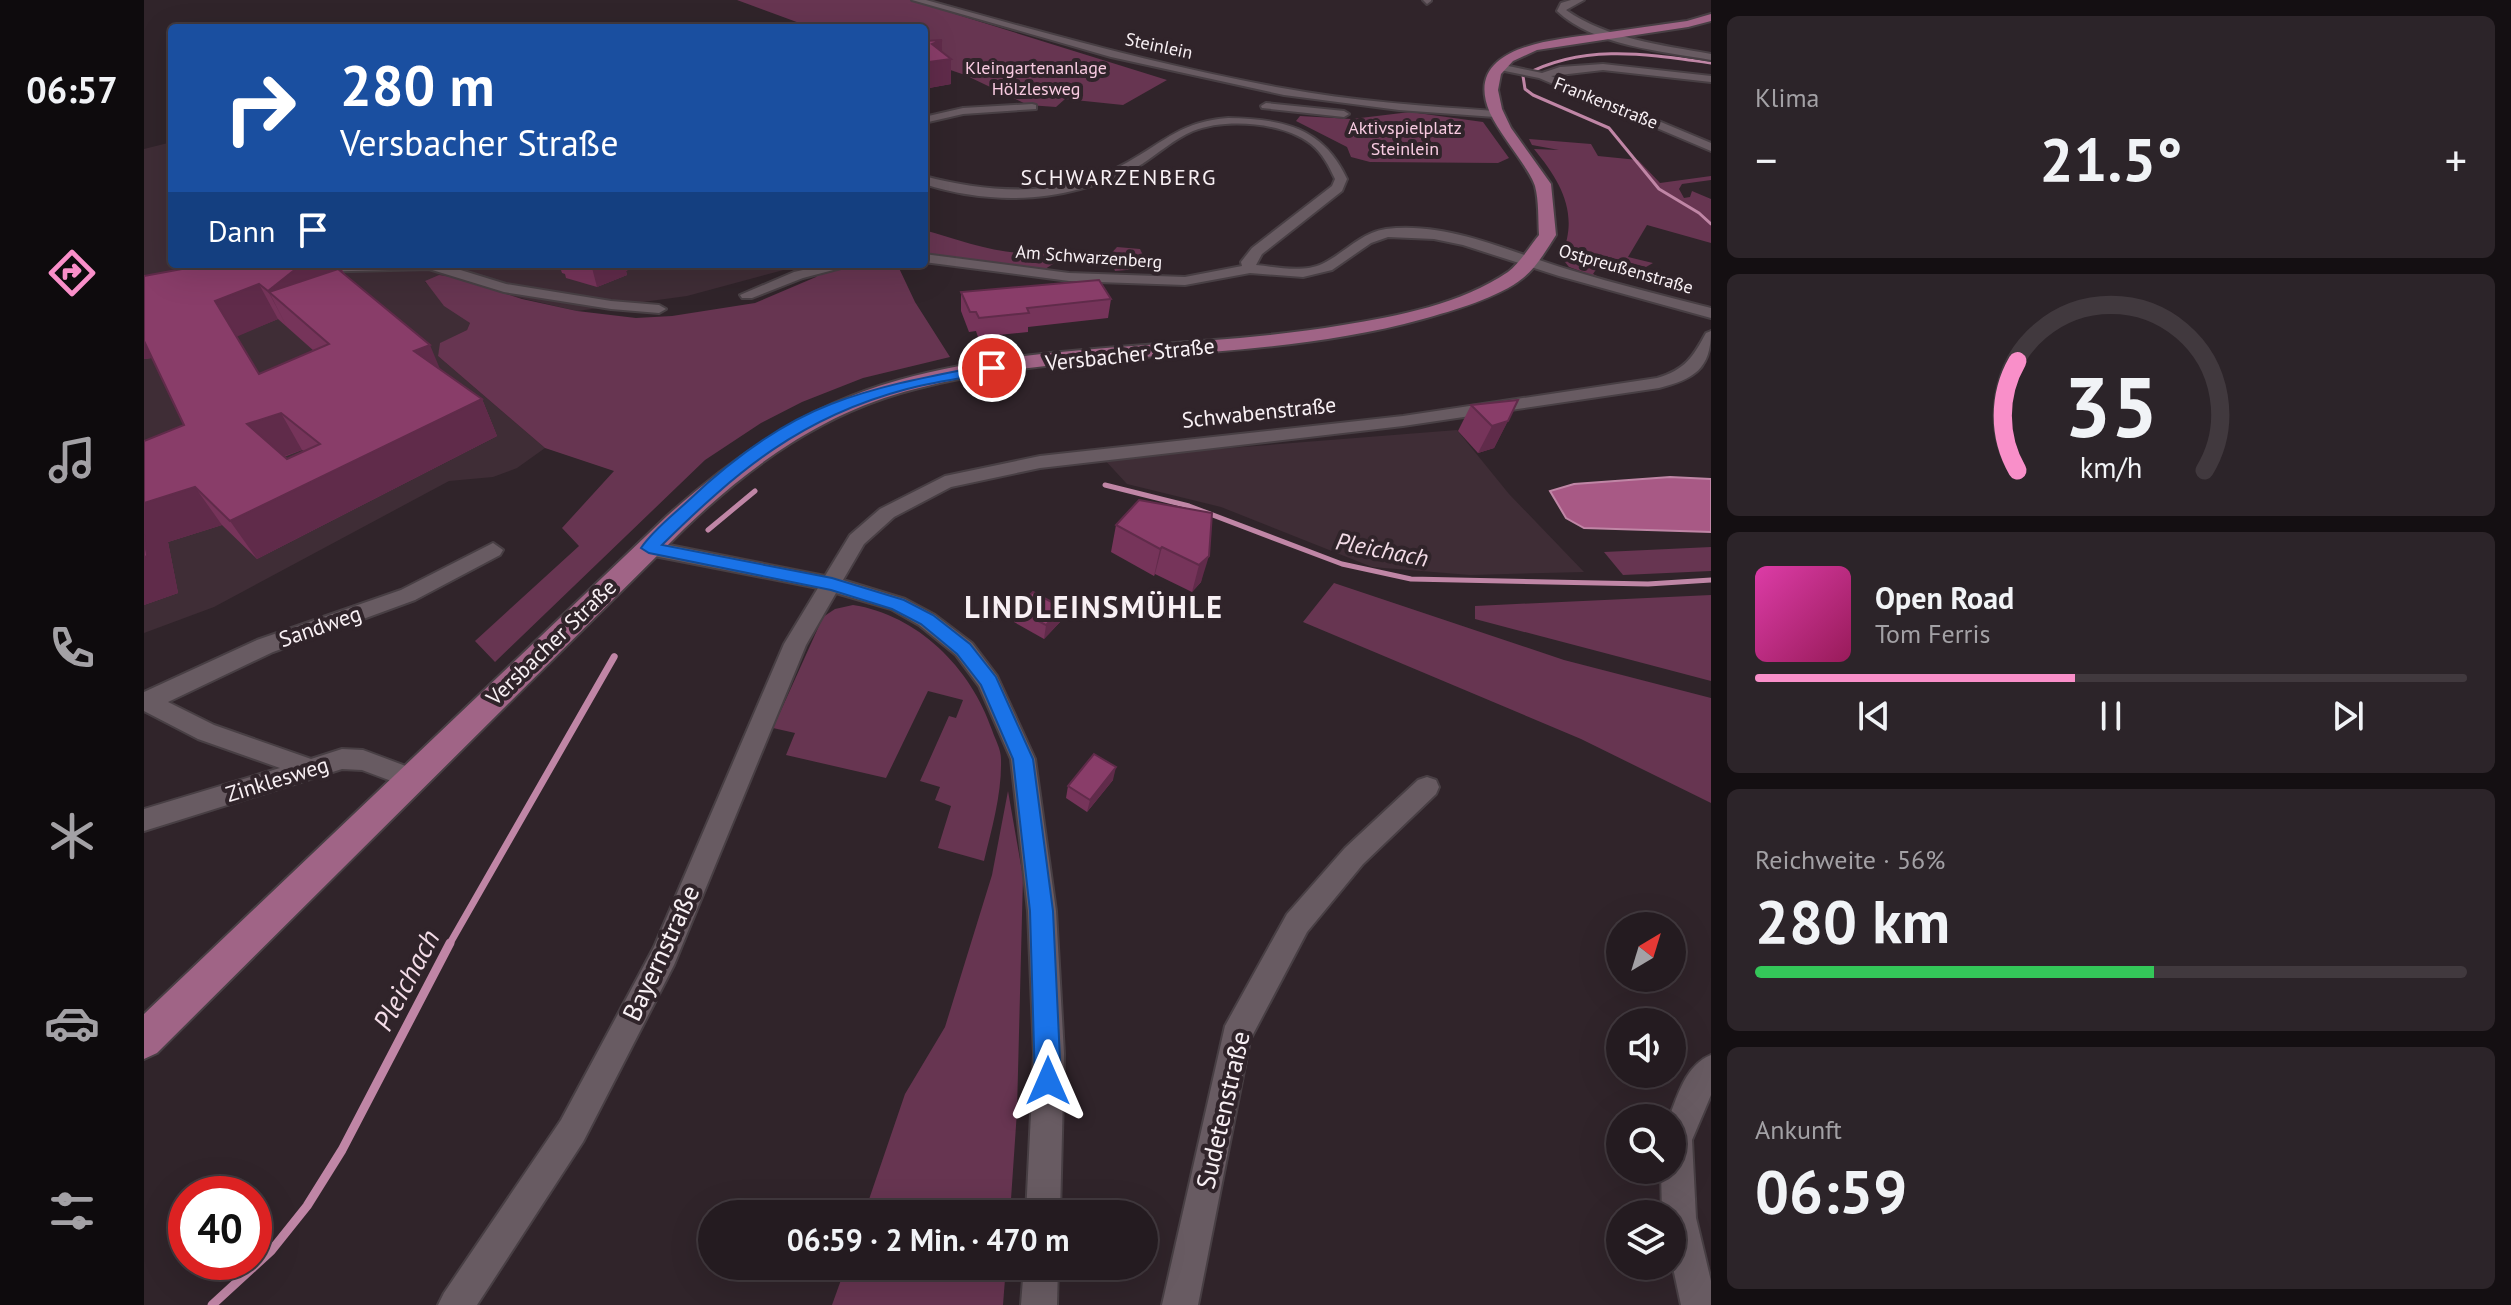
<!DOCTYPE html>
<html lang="de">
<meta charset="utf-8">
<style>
:root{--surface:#241b20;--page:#2c2429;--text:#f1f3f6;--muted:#a3a1a5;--line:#41393e;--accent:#f98fc9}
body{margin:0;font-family:"PT Sans",sans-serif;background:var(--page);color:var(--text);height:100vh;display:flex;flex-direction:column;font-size:30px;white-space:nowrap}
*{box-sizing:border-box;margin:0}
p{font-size:26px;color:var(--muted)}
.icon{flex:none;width:44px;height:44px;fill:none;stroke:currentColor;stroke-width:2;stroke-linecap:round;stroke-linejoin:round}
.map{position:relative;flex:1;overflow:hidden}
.sheet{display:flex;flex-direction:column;gap:16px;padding:16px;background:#140f12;width:800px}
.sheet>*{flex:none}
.top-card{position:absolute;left:24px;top:24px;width:760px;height:244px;border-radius:8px;box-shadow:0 8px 32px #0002,0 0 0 2px var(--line);background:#1a4fa0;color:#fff;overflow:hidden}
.needle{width:52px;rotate:38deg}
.tools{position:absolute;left:1462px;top:912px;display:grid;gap:16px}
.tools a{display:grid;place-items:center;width:80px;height:80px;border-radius:50%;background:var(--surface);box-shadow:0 8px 32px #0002,0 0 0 2px var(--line);font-size:40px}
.speed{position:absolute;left:24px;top:1176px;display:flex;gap:16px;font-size:40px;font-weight:700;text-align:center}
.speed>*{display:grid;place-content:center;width:104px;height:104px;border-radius:50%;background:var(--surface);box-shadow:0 8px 32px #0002,0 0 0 2px var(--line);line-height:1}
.speed .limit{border:12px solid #d22;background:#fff;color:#111}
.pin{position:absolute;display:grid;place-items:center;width:68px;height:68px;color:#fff;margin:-34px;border:4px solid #fff;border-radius:50%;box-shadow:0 2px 8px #0007}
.me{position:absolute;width:88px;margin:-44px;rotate:0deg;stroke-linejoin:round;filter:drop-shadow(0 0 6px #0008)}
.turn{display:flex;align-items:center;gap:28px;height:168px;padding:0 40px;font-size:36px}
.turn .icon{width:104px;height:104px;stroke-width:2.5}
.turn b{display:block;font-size:56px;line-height:68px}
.then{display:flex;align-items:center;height:76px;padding:0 40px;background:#0003;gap:16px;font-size:30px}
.big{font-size:60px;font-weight:600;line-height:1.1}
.sheet .tile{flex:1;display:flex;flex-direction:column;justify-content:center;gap:12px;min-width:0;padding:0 28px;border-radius:12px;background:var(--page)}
.sheet .dial{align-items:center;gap:0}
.dial svg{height:208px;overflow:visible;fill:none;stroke:var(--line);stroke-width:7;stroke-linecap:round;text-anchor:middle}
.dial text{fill:var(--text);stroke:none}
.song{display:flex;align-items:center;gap:24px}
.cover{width:96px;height:96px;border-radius:12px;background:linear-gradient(135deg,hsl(320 70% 55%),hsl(330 70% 35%))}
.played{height:8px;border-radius:4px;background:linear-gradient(90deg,var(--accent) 45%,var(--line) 45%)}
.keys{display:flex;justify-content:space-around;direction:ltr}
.heat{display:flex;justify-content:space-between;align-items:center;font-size:44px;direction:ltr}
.charge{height:12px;border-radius:6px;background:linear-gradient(90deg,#34c759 56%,var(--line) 0)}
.trip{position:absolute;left:554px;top:1200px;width:460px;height:80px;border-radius:40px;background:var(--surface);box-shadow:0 8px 32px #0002,0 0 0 2px var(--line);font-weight:600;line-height:80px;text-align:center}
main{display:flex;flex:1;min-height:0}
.dock{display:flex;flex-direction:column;width:144px;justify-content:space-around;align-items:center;background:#0e0b0d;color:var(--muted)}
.dock .icon{width:56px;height:56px}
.dock .current{color:var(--accent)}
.dock b{font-size:36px;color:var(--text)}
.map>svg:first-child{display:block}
.built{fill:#3f2d36}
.green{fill:#673551}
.water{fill:#a85985;stroke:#c086a6;stroke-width:2}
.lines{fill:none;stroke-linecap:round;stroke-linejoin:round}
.stream-far3{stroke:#c086a6;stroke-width:3}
.stream-far2{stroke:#c086a6;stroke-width:5}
.stream-far1{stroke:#c086a6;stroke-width:7}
.stream{stroke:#c086a6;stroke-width:9}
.minor-casing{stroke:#483f44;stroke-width:4}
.major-casing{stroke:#483f44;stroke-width:4}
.minor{fill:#685b62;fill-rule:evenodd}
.major{fill:#a06486;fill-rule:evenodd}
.wall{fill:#76345a;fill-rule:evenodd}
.shaded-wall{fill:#602b4a}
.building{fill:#893d69;stroke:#602b4a;stroke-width:2;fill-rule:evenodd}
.route{fill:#1a73e8;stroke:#114b97;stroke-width:2}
.labels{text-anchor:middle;stroke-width:8;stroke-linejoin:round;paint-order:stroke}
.far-street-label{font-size:18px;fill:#f8f0f4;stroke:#30242a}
.far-park-label{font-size:18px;fill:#f8cbe1;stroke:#30242a}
.far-quarter-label{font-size:22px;letter-spacing:2px;fill:#f8f0f4;stroke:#30242a}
.street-label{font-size:22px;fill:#f8f0f4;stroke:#30242a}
.water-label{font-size:24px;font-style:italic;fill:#f3dce7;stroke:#30242a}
.near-street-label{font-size:26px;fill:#f8f0f4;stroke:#30242a}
.near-water-label{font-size:28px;font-style:italic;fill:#f3dce7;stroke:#30242a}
.district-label{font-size:30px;font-weight:bold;letter-spacing:2px;fill:#f8f0f4;stroke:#30242a}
</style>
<main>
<nav class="dock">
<b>06:57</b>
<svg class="icon current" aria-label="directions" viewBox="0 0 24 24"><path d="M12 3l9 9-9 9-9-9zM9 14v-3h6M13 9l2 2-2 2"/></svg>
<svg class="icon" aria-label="music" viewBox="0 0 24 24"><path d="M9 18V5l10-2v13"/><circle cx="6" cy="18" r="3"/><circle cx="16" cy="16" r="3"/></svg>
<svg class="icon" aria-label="phone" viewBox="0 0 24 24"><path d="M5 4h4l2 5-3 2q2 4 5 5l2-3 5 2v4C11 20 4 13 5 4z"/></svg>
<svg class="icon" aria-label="climate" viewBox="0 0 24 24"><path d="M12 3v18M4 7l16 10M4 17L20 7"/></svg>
<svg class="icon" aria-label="car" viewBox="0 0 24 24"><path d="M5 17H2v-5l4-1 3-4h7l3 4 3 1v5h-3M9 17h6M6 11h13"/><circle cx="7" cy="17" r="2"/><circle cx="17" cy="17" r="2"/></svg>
<svg class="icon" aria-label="filters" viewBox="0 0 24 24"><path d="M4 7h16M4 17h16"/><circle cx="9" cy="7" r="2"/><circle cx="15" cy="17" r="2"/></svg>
</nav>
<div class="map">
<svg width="1567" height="1305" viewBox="0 0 1567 1305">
<rect width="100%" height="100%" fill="#30242a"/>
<g class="built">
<path d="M28,142V264H662L543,296L433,311L351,292L308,277L281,282L326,323L323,330L297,343L294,356L401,448L373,468L349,477L305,481L70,607L0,633V149Z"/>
<path d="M1313,430L1365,494L1440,572L1326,575L1228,567L1077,507L983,484L959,458Z"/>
</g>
<g class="green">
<path d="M593,0H766L1023,80L979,105L921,99L912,107L884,105L821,75L780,61V28H669Z"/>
<path d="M1266,112L1339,122L1365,158L1354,163L1226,162L1207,157L1203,147L1152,121L1156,116L1208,119Z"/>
<path d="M1385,139L1447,144L1454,156L1494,160L1516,183L1567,176V180L1538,184L1535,189L1540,198L1546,197L1548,191L1567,199V243L1503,225L1484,257L1509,263L1502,267L1461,256L1449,274L1461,280L1425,267L1417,257C1436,214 1417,182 1390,149L1415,150L1388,145Z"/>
<path d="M780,230C825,243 874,262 921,250L925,254L901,269L787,254L780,257Z"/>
<path d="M973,247L996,249L1005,268L971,271L965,256Z"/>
<path d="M680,264H759L754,266L771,302L806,357L719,378L658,402L617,423L561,460L351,662L331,641L435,546L418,528L470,471L401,448L294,356L296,343L323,330L326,323L300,306L281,281L295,275L308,277L378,299L433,311L492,318L528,316L611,303L672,277Z"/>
<path d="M1567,547V571L1479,575L1460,552Z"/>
<path d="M1190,583L1420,660L1567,698V803L1437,739L1159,622Z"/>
<path d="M1567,595V681L1331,619V606Z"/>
<path d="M709,605C774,615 827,668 848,730C851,739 857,749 857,759C858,793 848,828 840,861L794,848L807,806L791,800L796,787L776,781L805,716L812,718L819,700L784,691L742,778L642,755L651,733L629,728L679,617L691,609Z"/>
<path d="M864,791L879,877L873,1111L866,1214H720L761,1094L801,1027L848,875Z"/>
<path d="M702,1266H862L859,1305H688Z"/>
</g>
<path class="water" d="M1526,477L1567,479V532L1440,528L1422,518L1406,491L1430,484Z"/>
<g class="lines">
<path class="stream-far3" d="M1567,63C1503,54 1438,43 1379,76L1381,89L1389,95L1465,128L1515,189L1555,213L1567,224"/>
<g class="stream-far2">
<path d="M961,485L1045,506L1198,564L1267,579L1504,584L1567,580"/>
<path d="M564,530L611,491"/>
<path d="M469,659L471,656"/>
</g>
<path class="stream-far1" d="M305,945L470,657"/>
<path class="stream" d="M68,1305L127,1251L163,1206L198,1150L306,943"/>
<defs>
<g id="minor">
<path d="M768,0H782C900,33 1018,66 1138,88C1208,101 1280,106 1351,111L1356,114L1351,117L1255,110L1140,95L967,57Z"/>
<path d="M1279,0H1287V1L1283,4Z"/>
<path d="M1427,0H1440L1422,10C1463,39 1518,45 1567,54V60C1518,51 1450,46 1413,11L1417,3Z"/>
<path d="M1355,64L1398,73L1416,67L1459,64L1567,76V82L1459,70L1407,76L1567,143V151L1395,78L1351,69L1350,67Z"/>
<path d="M1122,103L1200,111L1205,114L1200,117L1118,108L1117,106Z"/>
<path d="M888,104L892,105V109L819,114L780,123V117L819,108Z"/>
<path d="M1084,118C1138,119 1179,127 1203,179L1198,191L1118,254L1112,265C1133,267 1159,273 1178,264C1201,253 1216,233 1242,229C1304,221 1368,253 1426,270C1472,284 1520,296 1567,308V318L1415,276L1319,245L1290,239L1244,237L1227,243L1188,270L1159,277L1106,273L1041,285L925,281L780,262V254L925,273L1041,277L1098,266L1097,262L1108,248L1188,186L1191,179C1185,166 1179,154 1167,144C1139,122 1082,118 1049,131C1030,139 1015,153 998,164C979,176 958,183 936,189C885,203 830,200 780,184V176C848,194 921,198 984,162C1021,141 1039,121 1084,118Z"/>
<path d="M168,264H297L362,284L467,301L515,305L522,309L515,313L467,309L360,292L285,269L169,272L162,268Z"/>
<path d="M686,264H712L659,278L608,298H598L596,295L650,272Z"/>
<path d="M1567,331C1567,369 1550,379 1515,388L1259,426L896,468L807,487L750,517L720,544L699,580L761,599L791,615L828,643L853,676L891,759L912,911L920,1054L916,1214H882L890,1054L884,911L867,759L835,686L812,655L775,625L747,609L692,593L662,645L530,965L439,1142L333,1305H294L300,1293L417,1120L510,947L640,644L674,588L505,555L495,548L498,543L505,541L681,576L706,535L736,509L801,476L896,456L1259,416L1513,378C1541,370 1549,357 1562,333Z"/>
<path d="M349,543L359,550L356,555L271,600L129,652L24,702L70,725L167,759L198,749L219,750L275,771L278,778L275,785L266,788L218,770L198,769L0,831V809L136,768L54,739L0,711V692L113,640L257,590Z"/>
<path d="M1283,777L1292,780L1295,787L1292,794L1219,864L1163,932L1106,1040L1054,1305H1018L1081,1026L1143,914L1201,848L1274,780Z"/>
<path d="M1567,1055V1095L1548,1140L1552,1218L1567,1281V1305H1537L1528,1263V1214H1518L1517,1170H1528V1118H1525C1534,1094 1542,1065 1567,1055Z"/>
<path d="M880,1266H914L913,1305H877Z"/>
</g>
<path id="major" d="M1567,14V21L1544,27L1393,50L1369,61L1357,74L1354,90L1358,109L1367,128L1407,184L1412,235C1403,249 1392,268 1379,278C1356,297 1308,311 1279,319C1113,365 937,346 771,389C680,412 608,464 541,528L13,1053L0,1059V1014L523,516C592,454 665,405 755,380C899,340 1052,350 1199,325C1254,316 1317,304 1364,272C1376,263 1386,246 1395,235C1394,219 1395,201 1391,186C1386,169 1356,135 1346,113C1317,46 1409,40 1452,34C1482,30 1512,25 1543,21Z"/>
</defs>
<use href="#minor" class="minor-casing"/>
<use href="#major" class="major-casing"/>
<use href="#minor" class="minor"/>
<use href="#major" class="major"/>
</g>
<g class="wall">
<path d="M780,41L807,59V84L785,88L780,83Z"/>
<path d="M65,264H195L200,273L297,370L338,399L353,436L113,559L78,525L24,542L34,593L0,605L40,425L8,358L0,359V276ZM134,319L170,351L115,374L92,336ZM158,450L160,451L143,459L140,457Z"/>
<path d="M415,264H491V266L482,271L483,275L453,287L422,278L421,274L418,273Z"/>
<path d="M817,292L967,299L964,318L884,327V332L834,337L832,331L825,332L817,311Z"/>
<path d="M1374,400L1350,448L1334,453L1314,431L1327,405Z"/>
<path d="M1068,513L1057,582L1048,592L1011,574L1010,576L967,552L972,525Z"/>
<path d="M919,608L917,621L900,639L870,622L871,609Z"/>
<path d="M969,780L943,812L922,798L924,786Z"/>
</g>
<g class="shaded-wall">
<path d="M798,40V60L807,59V84L785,88V62L788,44Z"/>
<path d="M158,264H195L201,276L125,292L143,327L124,291Z"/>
<path d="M447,264H491V266L482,271L483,275L453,287Z"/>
<path d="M115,284L134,319L92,337L71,301Z"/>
<path d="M0,335L14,357L0,359Z"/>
<path d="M286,345L301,381L270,351Z"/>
<path d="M338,399L353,436L113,559L86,521Z"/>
<path d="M137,413L158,450L126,461L103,424Z"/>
<path d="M1364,421L1350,448L1334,453L1348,426Z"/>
<path d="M51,487L78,525L24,542L34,593L0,605V503Z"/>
<path d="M1018,547L1011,574L1010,576L1016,549Z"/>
<path d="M1065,556L1057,582L1048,592L1055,565Z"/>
<path d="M919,608L917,621L900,639L902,625Z"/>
<path d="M972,767L969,780L943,812L946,800Z"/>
</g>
<g class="building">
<path d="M798,40L788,44L807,59L785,62L780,57V41Z"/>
<path d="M65,264H158L124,291L115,284L71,301L115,374L185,344L125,292L194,269L286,345L270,351L338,399L86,521L51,487L0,503V441L40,425L0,341V276ZM137,413L176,444L143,459L103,424Z"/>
<path d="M955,280L967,299L883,308L885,313L835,318L832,312H826L817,292Z"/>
<path d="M1374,400L1364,421L1348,426L1327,405Z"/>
<path d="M995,500L1068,513L1065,556L1055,565L1018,547L1016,549L972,525Z"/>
<path d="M0,535L3,556L0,557Z"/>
<path d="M889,592L919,608L902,625L871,609Z"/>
<path d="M950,754L972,767L946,800L924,786Z"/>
</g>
<path class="route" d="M848,364L853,366V371C823,378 792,381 763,389C657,417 594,470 518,545L688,578L760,600L789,615L826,644L852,677L889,759L909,911L917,1081L913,1090L904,1093L895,1090L891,1081L886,911L869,759L837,685L813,654L777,624L748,609L687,590L505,553L497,548C509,530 529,515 545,500C585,462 635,424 687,404C739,384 794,375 848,364Z"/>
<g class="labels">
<g class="far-street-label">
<text transform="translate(1015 46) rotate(12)" y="6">Steinlein</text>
<text transform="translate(1462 103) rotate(22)" y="6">Frankenstraße</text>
<text transform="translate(945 257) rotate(4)" y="6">Am Schwarzenberg</text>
<text transform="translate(1482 269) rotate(16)" y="6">Ostpreußenstraße</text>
</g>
<g class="far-park-label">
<text x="892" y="74">Kleingartenanlage<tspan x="892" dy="21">Hölzlesweg</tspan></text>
<text x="1261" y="134">Aktivspielplatz<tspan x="1261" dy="21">Steinlein</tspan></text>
</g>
<g class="far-quarter-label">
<text x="975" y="185">SCHWARZENBERG</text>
</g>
<g class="street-label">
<text transform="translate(986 354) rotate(-6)" y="8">Versbacher Straße</text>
<text transform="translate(1115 412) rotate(-6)" y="8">Schwabenstraße</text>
<text transform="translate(176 626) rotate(-19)" y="8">Sandweg</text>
<text transform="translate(407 642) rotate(-44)" y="8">Versbacher Straße</text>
<text transform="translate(133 779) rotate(-17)" y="8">Zinklesweg</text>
</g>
<g class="water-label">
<text transform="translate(1238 550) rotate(11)" y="8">Pleichach</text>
</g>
<g class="near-street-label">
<text transform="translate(517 953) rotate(-65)" y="9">Bayernstraße</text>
<text transform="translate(1079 1110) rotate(-77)" y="9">Sudetenstraße</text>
</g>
<g class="near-water-label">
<text transform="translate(262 980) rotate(-62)" y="10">Pleichach</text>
</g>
<g class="district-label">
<text x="950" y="618">LINDLEINSMÜHLE</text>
</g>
</g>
</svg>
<div class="tools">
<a><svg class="needle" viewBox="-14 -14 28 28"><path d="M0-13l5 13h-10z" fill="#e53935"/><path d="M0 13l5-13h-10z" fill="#a3a1a5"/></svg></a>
<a><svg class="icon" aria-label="sound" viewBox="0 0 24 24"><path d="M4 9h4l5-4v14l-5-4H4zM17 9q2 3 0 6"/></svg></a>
<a><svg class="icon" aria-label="search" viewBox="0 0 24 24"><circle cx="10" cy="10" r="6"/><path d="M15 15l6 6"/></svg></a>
<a><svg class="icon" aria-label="layers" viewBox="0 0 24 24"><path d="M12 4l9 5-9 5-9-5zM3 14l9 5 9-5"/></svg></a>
</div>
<div class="speed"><div class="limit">40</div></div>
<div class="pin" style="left:848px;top:368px;background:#d93025"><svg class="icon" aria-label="arrive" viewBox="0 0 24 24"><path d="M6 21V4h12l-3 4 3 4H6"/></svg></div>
<svg class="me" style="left:904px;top:1081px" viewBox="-20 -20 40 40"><path d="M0-17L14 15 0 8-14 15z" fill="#1a73e8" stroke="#fff" stroke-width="4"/></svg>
<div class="trip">06:59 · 2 Min. · 470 m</div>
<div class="top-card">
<div class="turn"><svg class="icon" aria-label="right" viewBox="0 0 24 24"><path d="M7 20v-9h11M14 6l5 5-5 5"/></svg><div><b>280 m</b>Versbacher Straße</div></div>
<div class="then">Dann<svg class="icon" aria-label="arrive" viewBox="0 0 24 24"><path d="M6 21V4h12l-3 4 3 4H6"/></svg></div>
</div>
</div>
<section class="sheet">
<div class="tile"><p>Klima</p>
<div class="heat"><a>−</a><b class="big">21.5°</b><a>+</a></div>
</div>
<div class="tile dial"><svg viewBox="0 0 100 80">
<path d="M14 69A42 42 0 1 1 86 69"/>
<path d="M14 69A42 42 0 0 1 14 27" stroke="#f98fc9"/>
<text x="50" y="56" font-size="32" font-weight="700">35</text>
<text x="50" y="72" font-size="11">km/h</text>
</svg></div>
<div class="tile">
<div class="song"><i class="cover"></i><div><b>Open Road</b><p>Tom Ferris</p></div></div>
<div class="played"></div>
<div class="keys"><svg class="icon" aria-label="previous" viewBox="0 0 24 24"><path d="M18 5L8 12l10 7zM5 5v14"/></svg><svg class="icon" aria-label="pause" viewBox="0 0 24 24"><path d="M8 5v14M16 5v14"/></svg><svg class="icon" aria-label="next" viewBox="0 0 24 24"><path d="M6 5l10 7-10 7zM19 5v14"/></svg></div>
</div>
<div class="tile"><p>Reichweite · 56%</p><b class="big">280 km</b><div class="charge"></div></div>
<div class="tile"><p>Ankunft</p><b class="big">06:59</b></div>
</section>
</main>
